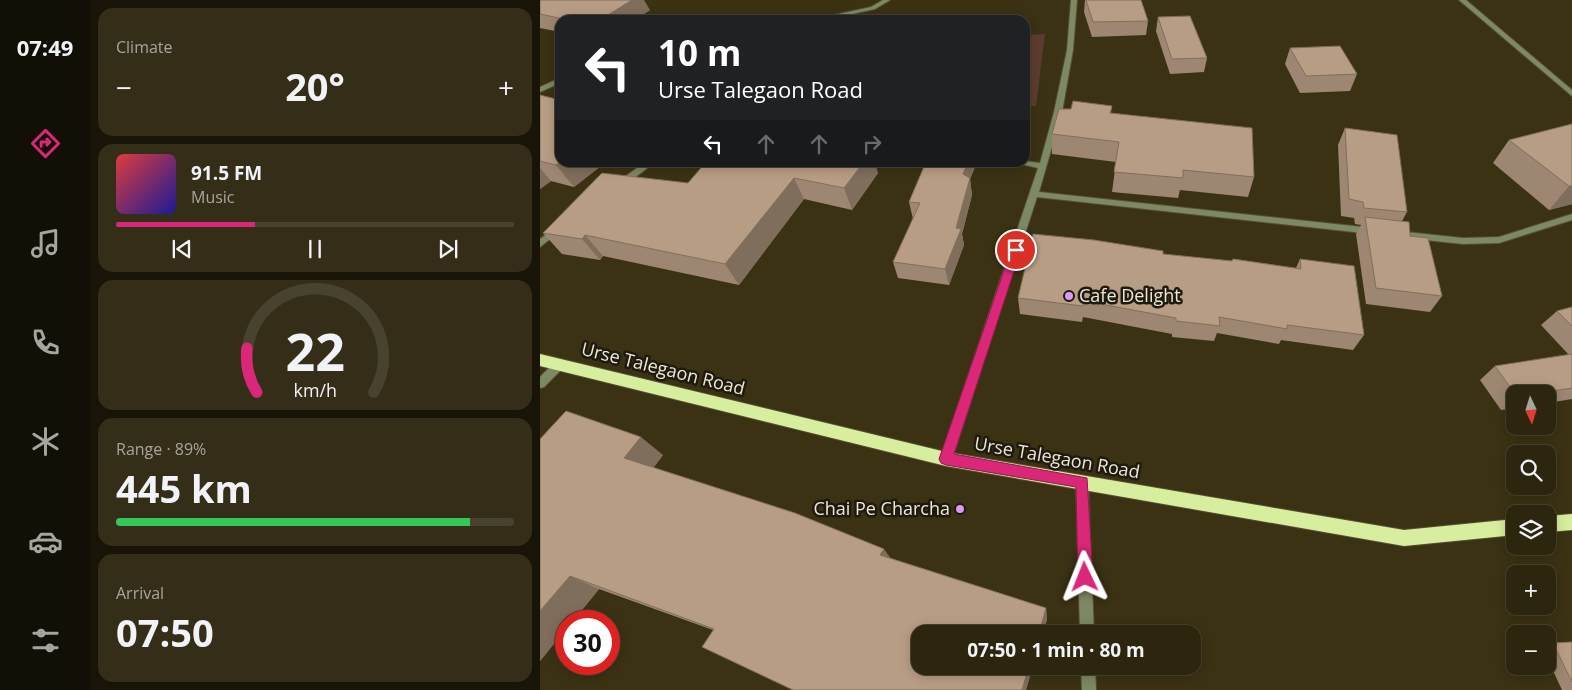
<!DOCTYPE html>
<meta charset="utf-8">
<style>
:root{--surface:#2c260f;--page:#342e18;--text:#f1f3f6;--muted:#a6a59e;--line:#48432f;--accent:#db2777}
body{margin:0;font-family:"Open Sans",sans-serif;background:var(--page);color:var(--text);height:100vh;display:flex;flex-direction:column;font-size:19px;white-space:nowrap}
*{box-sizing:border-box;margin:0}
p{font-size:16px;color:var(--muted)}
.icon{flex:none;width:28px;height:28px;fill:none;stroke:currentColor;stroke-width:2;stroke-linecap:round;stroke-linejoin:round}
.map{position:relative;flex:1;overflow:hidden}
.drawer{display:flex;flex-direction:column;gap:8px;padding:8px;background:#181508;width:450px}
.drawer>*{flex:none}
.guide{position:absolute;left:15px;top:15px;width:475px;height:152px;border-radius:15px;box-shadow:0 2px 12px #0003,0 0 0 1px var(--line);background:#202124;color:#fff;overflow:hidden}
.needle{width:32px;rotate:176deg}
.buttons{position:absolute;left:966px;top:385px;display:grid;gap:10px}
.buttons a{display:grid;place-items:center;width:50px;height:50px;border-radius:10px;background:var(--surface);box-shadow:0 2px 12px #0003,0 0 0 1px var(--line);font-size:25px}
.speed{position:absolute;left:15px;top:610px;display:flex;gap:10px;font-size:25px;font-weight:700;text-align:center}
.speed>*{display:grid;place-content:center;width:65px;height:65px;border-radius:50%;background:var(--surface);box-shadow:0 2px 12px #0003,0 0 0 1px var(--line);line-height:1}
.speed .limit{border:8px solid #d22;background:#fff;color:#111}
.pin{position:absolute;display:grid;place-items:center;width:42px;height:42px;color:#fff;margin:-21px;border:2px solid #fff;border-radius:50%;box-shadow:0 1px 5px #0007}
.me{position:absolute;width:55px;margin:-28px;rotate:358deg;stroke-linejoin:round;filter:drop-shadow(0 0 4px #0008)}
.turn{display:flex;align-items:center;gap:18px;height:105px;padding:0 20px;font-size:22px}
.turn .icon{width:65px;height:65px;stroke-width:2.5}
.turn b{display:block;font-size:35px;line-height:42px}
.lanes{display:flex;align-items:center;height:48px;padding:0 20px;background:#0003;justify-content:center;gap:25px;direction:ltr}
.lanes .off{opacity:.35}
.big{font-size:38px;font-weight:700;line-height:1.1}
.drawer .tile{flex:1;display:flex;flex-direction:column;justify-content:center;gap:8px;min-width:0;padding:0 18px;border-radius:15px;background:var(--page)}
.drawer .dial{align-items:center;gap:0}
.dial svg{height:130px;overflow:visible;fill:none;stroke:var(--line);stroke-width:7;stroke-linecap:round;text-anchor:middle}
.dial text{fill:var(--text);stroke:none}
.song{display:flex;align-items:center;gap:15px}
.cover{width:60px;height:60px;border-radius:8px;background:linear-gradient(135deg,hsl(0 70% 55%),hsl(240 70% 35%))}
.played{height:5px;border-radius:2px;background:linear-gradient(90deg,var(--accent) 35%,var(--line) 35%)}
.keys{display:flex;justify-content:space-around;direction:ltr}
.heat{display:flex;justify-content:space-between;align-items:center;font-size:28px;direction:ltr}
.charge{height:8px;border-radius:4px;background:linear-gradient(90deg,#34c759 89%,var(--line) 0)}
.trip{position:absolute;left:371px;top:625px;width:290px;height:50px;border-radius:15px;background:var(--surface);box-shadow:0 2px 12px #0003,0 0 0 1px var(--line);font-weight:700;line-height:50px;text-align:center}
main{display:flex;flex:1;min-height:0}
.dock{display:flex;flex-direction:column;width:90px;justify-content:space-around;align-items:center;background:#120f06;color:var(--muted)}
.dock .icon{width:35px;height:35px}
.dock .active{color:var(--accent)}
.dock b{font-size:22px;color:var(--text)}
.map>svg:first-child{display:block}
.green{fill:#5e3b30}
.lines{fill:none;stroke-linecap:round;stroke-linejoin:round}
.service-casing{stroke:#574f33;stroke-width:2}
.minor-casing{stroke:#574f33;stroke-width:2}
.trunk-casing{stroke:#574f33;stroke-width:2}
.service{fill:#7d8962;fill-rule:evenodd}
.minor{fill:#7d8962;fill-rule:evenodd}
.trunk{fill:#d7ee9e;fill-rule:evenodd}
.wall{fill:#9d8772}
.shaded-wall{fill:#806e5c}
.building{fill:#b79d84;stroke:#806e5c}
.route{fill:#db2777;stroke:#8e194d}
.poi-dot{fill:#da9af6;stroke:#1e1a0e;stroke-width:2}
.labels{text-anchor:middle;stroke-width:5;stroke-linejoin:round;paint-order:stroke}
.poi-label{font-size:18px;fill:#ece7d6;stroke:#1e1a0e;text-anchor:start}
.street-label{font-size:18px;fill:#ece7d6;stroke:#1e1a0e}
</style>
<main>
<nav class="dock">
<b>07:49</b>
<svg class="icon active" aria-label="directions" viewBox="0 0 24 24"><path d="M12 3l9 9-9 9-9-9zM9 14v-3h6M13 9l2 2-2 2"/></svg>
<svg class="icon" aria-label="music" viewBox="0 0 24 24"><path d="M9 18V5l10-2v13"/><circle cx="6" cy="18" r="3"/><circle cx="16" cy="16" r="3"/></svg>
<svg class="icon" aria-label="phone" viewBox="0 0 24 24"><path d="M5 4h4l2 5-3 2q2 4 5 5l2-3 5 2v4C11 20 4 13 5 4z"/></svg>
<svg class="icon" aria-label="climate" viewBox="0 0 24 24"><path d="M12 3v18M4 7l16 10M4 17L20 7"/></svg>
<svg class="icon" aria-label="car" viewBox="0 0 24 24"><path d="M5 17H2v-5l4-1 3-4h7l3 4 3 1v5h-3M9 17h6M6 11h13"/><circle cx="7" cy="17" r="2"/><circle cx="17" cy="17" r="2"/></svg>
<svg class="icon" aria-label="filters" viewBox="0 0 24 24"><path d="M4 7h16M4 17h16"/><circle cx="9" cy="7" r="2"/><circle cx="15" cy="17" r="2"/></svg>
</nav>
<section class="drawer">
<div class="tile"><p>Climate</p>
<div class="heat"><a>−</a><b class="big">20°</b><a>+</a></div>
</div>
<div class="tile">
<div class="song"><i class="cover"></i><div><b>91.5 FM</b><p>Music</p></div></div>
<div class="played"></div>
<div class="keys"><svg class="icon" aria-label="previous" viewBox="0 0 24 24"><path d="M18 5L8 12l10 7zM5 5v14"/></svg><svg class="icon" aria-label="pause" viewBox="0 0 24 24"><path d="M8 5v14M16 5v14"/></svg><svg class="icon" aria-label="next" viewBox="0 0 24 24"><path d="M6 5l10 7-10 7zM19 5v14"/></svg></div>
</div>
<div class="tile dial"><svg viewBox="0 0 100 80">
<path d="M14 69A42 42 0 1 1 86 69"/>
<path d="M14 69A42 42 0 0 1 8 42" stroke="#db2777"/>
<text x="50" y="56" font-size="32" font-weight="700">22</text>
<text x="50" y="72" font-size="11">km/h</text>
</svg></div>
<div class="tile"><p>Range · 89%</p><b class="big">445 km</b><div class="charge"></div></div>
<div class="tile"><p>Arrival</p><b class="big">07:50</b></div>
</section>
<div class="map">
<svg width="1032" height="690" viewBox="0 0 1032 690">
<rect width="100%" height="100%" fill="#3b3214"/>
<path class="green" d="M505,34L496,106H485V35Z"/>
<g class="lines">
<defs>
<path id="service" d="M20,360L24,361L25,364L24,367L4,387L0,388V377L16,361Z"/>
<g id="minor">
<path d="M343,0H350L335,9L298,17L296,20H290L294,15L331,7Z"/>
<path d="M531,0H537L533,50L522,112L499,192L832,228L836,231L832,234L497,197L412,459L410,463L406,464L402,463L400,459L498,168L472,162H485V161L500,163L514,112L527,50Z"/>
<path d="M919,0H926L1032,90V96Z"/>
<path d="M20,78V83L0,92V87Z"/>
<path d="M105,162H115L84,186H78V182Z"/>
<path d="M1032,214V220L959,243L923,244L857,237L853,234L857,231L923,238L959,237Z"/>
<path d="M16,227L20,230L19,232L0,247V239Z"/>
<path d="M542,477L546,478L548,482L554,634H540L536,482L538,478Z"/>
<path d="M541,666H555L556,690H542Z"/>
</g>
<g id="trunk">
<path d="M0,354L406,452L864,530L975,519V535L864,546L406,466L0,366Z"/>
<path d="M1032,514V530L1008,532V516Z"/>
</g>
</defs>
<use href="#service" class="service-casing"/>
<use href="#minor" class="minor-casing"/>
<use href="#trunk" class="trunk-casing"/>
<use href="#service" class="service"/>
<use href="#minor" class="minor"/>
<use href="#trunk" class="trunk"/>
</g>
<g class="wall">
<path d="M0,0L110,10L95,20H20V32L0,28Z"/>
<path d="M545,0H601L608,21L606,35L552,37L544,12Z"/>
<path d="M618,17L667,58L664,72L630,74L616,31Z"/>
<path d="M750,48L817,74L810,91L760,93L745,64Z"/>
<path d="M0,95L20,162H66L34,187L11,181L0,189Z"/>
<path d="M572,106L571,113L714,177L708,197L640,190L638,198L572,192L576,162L512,154V134L531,109Z"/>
<path d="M1032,124V204L1009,210L953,163L969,140Z"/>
<path d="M805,128L867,212L862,221L902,296L890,312L826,304L816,234L821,225L815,224L814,218L801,216L798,145Z"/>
<path d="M386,162H437L430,179L432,195L422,234L424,245L409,285L358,278L353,262L373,219L369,202Z"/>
<path d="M338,173L312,210L264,199L199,285L63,256L60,260L22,254L3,233L148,183Z"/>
<path d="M623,254L692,261L693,259L756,268L760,259L824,335L813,350L741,340L739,344L677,333L674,341L632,337V334L543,317L542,322L480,314L478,298Z"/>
<path d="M1032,307V399L1008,403V394H975V408L961,410L940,380L955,366L1029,355L1001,325L1017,311Z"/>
<path d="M0,439L123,455L113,468L350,558L506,608L507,620L380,666H493L486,690H253L173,630L59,589L33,621H26V629L0,661Z"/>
<path d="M1032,642V690H1022L1008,660V644L1013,643Z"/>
</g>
<g class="shaded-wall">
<path d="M92,0H104L110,10L95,20H60Z"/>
<path d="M20,162H66L34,187L16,165Z"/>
<path d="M324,162H335L338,173L312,210L304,188Z"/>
<path d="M428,162H437L430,179L432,195L422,234L424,245L409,285L405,269L423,174Z"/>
<path d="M0,168L11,181L0,189Z"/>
<path d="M254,178L264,199L199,285L185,264Z"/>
<path d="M1029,186H1032V204L1009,210Z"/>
<path d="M45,235L63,256L60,260L42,239Z"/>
<path d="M101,437L123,455L107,476L84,458Z"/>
<path d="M344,549L354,563L340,555Z"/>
<path d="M30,576L59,589L33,621H26V629L0,661V611Z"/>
<path d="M506,608L507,620L503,634H499Z"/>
<path d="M489,666H493L486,690H482Z"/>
</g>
<g class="building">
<path d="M0,0H92L60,20H28L0,14Z"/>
<path d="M546,0H601L608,21L553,22Z"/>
<path d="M650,16L667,58L632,59L618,17Z"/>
<path d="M800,46L817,74L766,76L750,48Z"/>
<path d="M0,95L20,100V162L16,165L0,161Z"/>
<path d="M533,101L572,106L570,113L712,128L714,177L643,170V178L574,172L579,142L512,134L519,109H531Z"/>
<path d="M1032,124V186H1029L969,140Z"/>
<path d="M805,128L857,135L867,212L824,208L823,202L809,199Z"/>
<path d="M166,162H324L304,188L254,178L185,264L45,235L42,239L3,233L62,173L148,183Z"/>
<path d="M386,162H428L423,174L430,178L416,228L421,229L405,269L353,262L380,203L369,202Z"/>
<path d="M825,217L869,222L870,236L888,238L902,296L836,288Z"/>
<path d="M493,234L554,240L623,251V254L692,261L693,259L761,269L760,259L814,266L824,335L747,325V329L679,317L680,326L636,321V318L544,301L543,306L478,298Z"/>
<path d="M1032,307V326L1017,311Z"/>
<path d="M1032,354V388L994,394H975L955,366Z"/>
<path d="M26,411L101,437L84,458L255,513L344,549L340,555L506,608L499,634H380V666H489L482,690H253L162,647L174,629L30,576L0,611V439Z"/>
<path d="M1032,642V682L1013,643Z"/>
</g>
<path class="route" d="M476,247L481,250L414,454L547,478L553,577L550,582L545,584L540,582L538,577L536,487L406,465L401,463L399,459L471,250Z"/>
<g class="poi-dot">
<circle cx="529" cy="296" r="5"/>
<circle cx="420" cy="509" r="5"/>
</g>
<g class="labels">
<g class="poi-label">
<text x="539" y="302">Cafe Delight</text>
<text x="410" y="515" text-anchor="end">Chai Pe Charcha</text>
</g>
<g class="street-label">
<text transform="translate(123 369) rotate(14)" y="6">Urse Talegaon Road</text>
<text transform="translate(517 458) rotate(10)" y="6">Urse Talegaon Road</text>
</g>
</g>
</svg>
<div class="buttons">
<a><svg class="needle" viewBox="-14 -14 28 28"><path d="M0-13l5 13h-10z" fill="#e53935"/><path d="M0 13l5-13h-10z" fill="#a6a59e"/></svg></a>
<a><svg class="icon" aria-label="search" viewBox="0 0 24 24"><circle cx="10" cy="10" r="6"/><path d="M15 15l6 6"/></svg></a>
<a><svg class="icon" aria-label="layers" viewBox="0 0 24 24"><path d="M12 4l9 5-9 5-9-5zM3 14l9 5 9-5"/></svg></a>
<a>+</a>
<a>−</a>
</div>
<div class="speed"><div class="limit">30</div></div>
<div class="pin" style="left:476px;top:250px;background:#d93025"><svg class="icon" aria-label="arrive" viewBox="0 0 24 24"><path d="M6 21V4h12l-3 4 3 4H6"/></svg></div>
<svg class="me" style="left:545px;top:577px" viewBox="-20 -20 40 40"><path d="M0-17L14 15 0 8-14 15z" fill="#db2777" stroke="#fff" stroke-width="4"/></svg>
<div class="trip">07:50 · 1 min · 80 m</div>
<div class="guide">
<div class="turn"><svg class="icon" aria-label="left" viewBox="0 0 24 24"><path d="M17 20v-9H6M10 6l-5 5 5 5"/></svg><div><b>10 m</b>Urse Talegaon Road</div></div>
<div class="lanes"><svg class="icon" aria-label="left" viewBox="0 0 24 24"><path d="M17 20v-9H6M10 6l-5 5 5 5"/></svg><svg class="icon off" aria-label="ahead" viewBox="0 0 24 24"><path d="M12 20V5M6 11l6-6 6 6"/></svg><svg class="icon off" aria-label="ahead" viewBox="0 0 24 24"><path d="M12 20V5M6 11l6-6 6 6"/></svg><svg class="icon off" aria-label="right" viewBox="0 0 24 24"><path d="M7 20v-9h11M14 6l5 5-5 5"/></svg></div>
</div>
</div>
</main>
